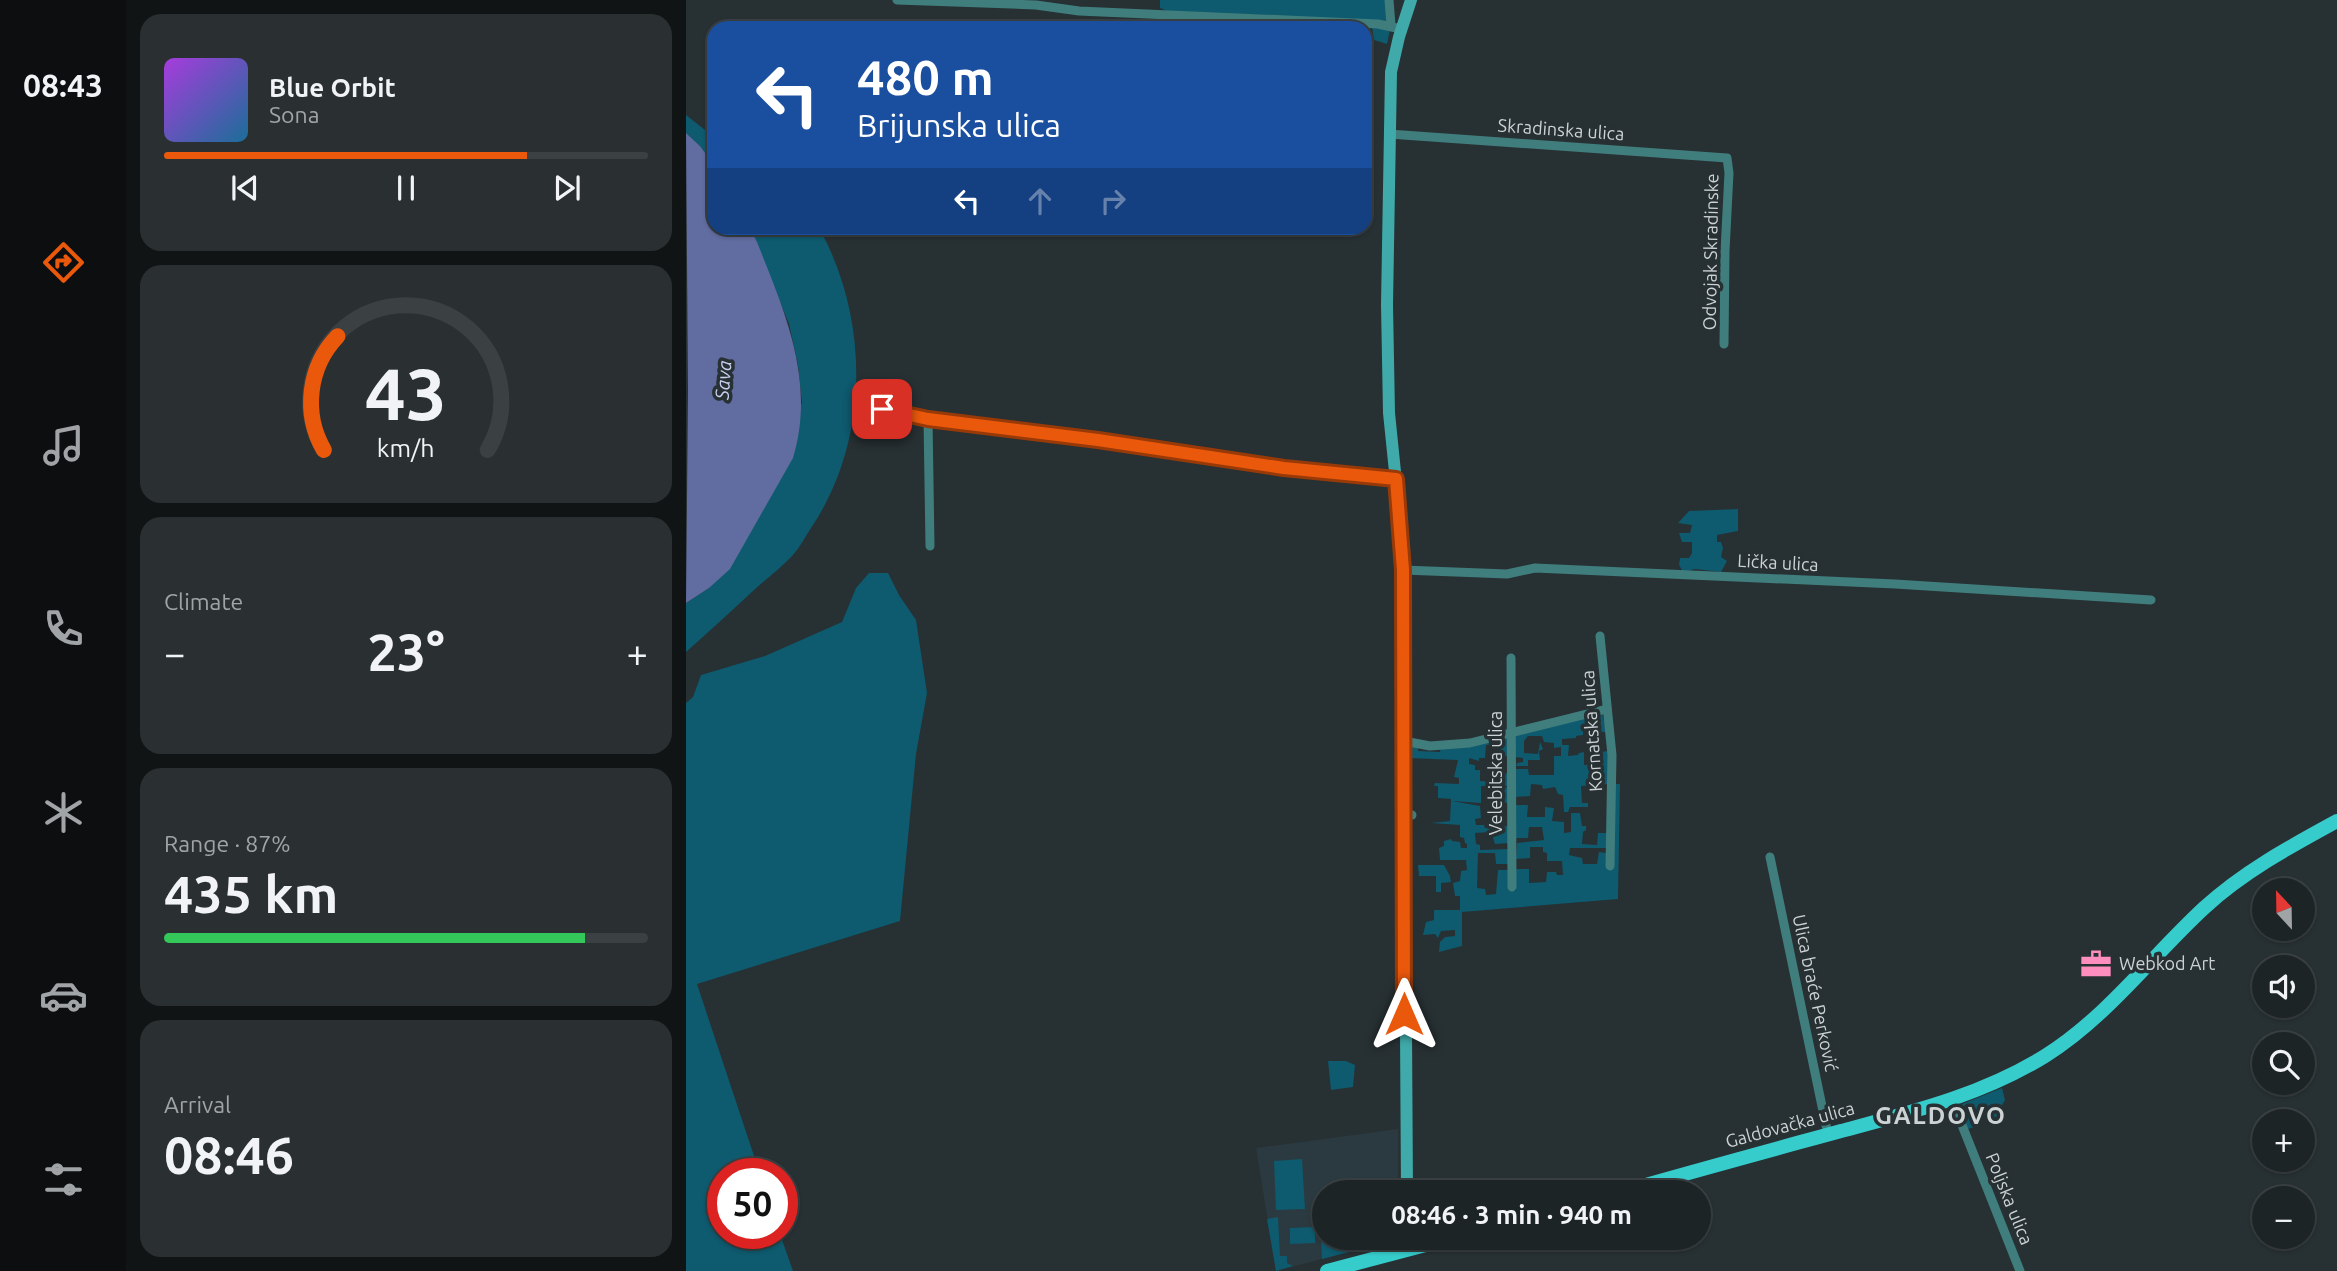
<!DOCTYPE html>
<meta charset="utf-8">
<style>
:root{--surface:#1d2426;--page:#2a3032;--text:#f1f3f6;--muted:#a0a4a7;--line:#3b4143;--accent:#ea580c}
body{margin:0;font-family:Ubuntu,sans-serif;background:var(--page);color:var(--text);height:100vh;display:flex;flex-direction:column;font-size:26px;white-space:nowrap}
*{box-sizing:border-box;margin:0}
p{font-size:23px;color:var(--muted)}
.icon{flex:none;width:38px;height:38px;fill:none;stroke:currentColor;stroke-width:2;stroke-linecap:round;stroke-linejoin:round}
.map{position:relative;flex:1;overflow:hidden}
.drawer{display:flex;flex-direction:column;gap:14px;padding:14px;background:#101415;width:560px}
.drawer>*{flex:none}
.hud{position:absolute;left:21px;top:21px;width:665px;height:214px;border-radius:21px;box-shadow:0 2px 5px #0004,0 0 0 2px var(--line);background:#1a4fa0;color:#fff;overflow:hidden}
.needle{width:46px;rotate:338deg}
.fabs{position:absolute;left:1566px;top:878px;display:grid;gap:14px}
.fabs a{display:grid;place-items:center;width:63px;height:63px;border-radius:50%;background:var(--surface);box-shadow:0 2px 5px #0004,0 0 0 2px var(--line);font-size:35px}
.speed{position:absolute;left:21px;top:1158px;display:flex;gap:14px;font-size:35px;font-weight:700;text-align:center}
.speed>*{display:grid;place-content:center;width:91px;height:91px;border-radius:50%;background:var(--surface);box-shadow:0 2px 5px #0004,0 0 0 2px var(--line);line-height:1}
.speed .limit{border:10px solid #d22;background:#fff;color:#111}
.pin{position:absolute;display:grid;place-items:center;width:60px;height:60px;color:#fff;margin:-30px;border-radius:14px;box-shadow:0 4px 10px #0006}
.me{position:absolute;width:77px;margin:-38px;rotate:0deg;stroke-linejoin:round;filter:drop-shadow(0 0 5px #0008)}
.turn{display:flex;align-items:center;gap:24px;height:147px;padding:0 35px;font-size:32px}
.turn .icon{width:91px;height:91px;stroke-width:2.5}
.turn b{display:block;font-size:49px;line-height:60px}
.lanes{display:flex;align-items:center;height:66px;padding:0 35px;background:#0003;justify-content:center;gap:35px;direction:ltr}
.lanes .off{opacity:.35}
.big{font-size:52px;font-weight:600;line-height:1.1}
.drawer .widget{flex:1;display:flex;flex-direction:column;justify-content:center;gap:10px;min-width:0;padding:0 24px;border-radius:21px;background:var(--page)}
.drawer .dial{align-items:center;gap:0}
.dial svg{height:182px;overflow:visible;fill:none;stroke:var(--line);stroke-width:7;stroke-linecap:round;text-anchor:middle}
.dial text{fill:var(--text);stroke:none}
.song{display:flex;align-items:center;gap:21px}
.cover{width:84px;height:84px;border-radius:10px;background:linear-gradient(135deg,hsl(280 70% 55%),hsl(200 70% 35%))}
.played{height:7px;border-radius:4px;background:linear-gradient(90deg,var(--accent) 75%,var(--line) 75%)}
.keys{display:flex;justify-content:space-around;direction:ltr}
.heat{display:flex;justify-content:space-between;align-items:center;font-size:38px;direction:ltr}
.charge{height:10px;border-radius:5px;background:linear-gradient(90deg,#34c759 87%,var(--line) 0)}
.trip{position:absolute;left:626px;top:1180px;width:399px;height:70px;border-radius:35px;background:var(--surface);box-shadow:0 2px 5px #0004,0 0 0 2px var(--line);font-weight:600;line-height:70px;text-align:center}
main{display:flex;flex:1;min-height:0}
.tabs{display:flex;flex-direction:column;width:126px;justify-content:space-around;align-items:center;background:#0c0e0f;color:var(--muted)}
.tabs .icon{width:49px;height:49px}
.tabs .on{color:var(--accent)}
.tabs b{font-size:32px;color:var(--text)}
.map>svg:first-child{display:block}
.built{fill:#2b3a40}
.green{fill:#0e5a6e}
.water{fill:#616ca0}
.lines{fill:none;stroke-linecap:round;stroke-linejoin:round}
.street{stroke:#407d7d;stroke-width:9}
.secondary{stroke:#3faaa9;stroke-width:12}
.primary{stroke:#37cccc;stroke-width:14}
.route-casing{stroke:#983908;stroke-width:18}
.route{stroke:#ea580c;stroke-width:12}
.labels{text-anchor:middle;stroke-width:7;stroke-linejoin:round;paint-order:stroke}
.street-label{font-size:18px;fill:#cdd3d4;stroke:#273033}
.poi-label{font-size:18px;fill:#cdd3d4;stroke:#273033;text-anchor:start}
.water-label{font-size:19px;font-style:italic;fill:#c9d1f1;stroke:#273033}
.district-label{font-size:24px;font-weight:bold;letter-spacing:2px;fill:#cdd3d4;stroke:#273033}
</style>
<main>
<nav class="tabs">
<b>08:43</b>
<svg class="icon on" aria-label="directions" viewBox="0 0 24 24"><path d="M12 3l9 9-9 9-9-9zM9 14v-3h6M13 9l2 2-2 2"/></svg>
<svg class="icon" aria-label="music" viewBox="0 0 24 24"><path d="M9 18V5l10-2v13"/><circle cx="6" cy="18" r="3"/><circle cx="16" cy="16" r="3"/></svg>
<svg class="icon" aria-label="phone" viewBox="0 0 24 24"><path d="M5 4h4l2 5-3 2q2 4 5 5l2-3 5 2v4C11 20 4 13 5 4z"/></svg>
<svg class="icon" aria-label="climate" viewBox="0 0 24 24"><path d="M12 3v18M4 7l16 10M4 17L20 7"/></svg>
<svg class="icon" aria-label="car" viewBox="0 0 24 24"><path d="M5 17H2v-5l4-1 3-4h7l3 4 3 1v5h-3M9 17h6M6 11h13"/><circle cx="7" cy="17" r="2"/><circle cx="17" cy="17" r="2"/></svg>
<svg class="icon" aria-label="filters" viewBox="0 0 24 24"><path d="M4 7h16M4 17h16"/><circle cx="9" cy="7" r="2"/><circle cx="15" cy="17" r="2"/></svg>
</nav>
<section class="drawer">
<div class="widget">
<div class="song"><i class="cover"></i><div><b>Blue Orbit</b><p>Sona</p></div></div>
<div class="played"></div>
<div class="keys"><svg class="icon" aria-label="previous" viewBox="0 0 24 24"><path d="M18 5L8 12l10 7zM5 5v14"/></svg><svg class="icon" aria-label="pause" viewBox="0 0 24 24"><path d="M8 5v14M16 5v14"/></svg><svg class="icon" aria-label="next" viewBox="0 0 24 24"><path d="M6 5l10 7-10 7zM19 5v14"/></svg></div>
</div>
<div class="widget dial"><svg viewBox="0 0 100 80">
<path d="M14 69A42 42 0 1 1 86 69"/>
<path d="M14 69A42 42 0 0 1 20 19" stroke="#ea580c"/>
<text x="50" y="56" font-size="32" font-weight="700">43</text>
<text x="50" y="72" font-size="11">km/h</text>
</svg></div>
<div class="widget"><p>Climate</p>
<div class="heat"><a>−</a><b class="big">23°</b><a>+</a></div>
</div>
<div class="widget"><p>Range · 87%</p><b class="big">435 km</b><div class="charge"></div></div>
<div class="widget"><p>Arrival</p><b class="big">08:46</b></div>
</section>
<div class="map">
<svg width="1651" height="1271" viewBox="0 0 1651 1271">
<rect width="100%" height="100%" fill="#273033"/>
<path class="built" d="M712,1129V1181L699,1182L700,1189L695,1192H639V1237H685V1246L590,1271L570,1148Z"/>
<g class="green">
<path d="M474,0H700L701,20L699,22L481,11L474,8Z"/>
<path d="M686,27L704,30L701,44L688,40Z"/>
<path d="M0,115L28,137V165L14,146L0,133Z"/>
<path d="M64,228H133C184,319 184,441 125,528C119,537 114,547 107,555C95,568 80,579 67,591C45,611 23,632 0,652V603L23,588L116,403L112,365L103,324Z"/>
<path d="M1052,509V531L1031,535V542H1035L1037,548L1035,557L1041,561L1035,572L1009,569L997,572L993,565L994,558H1003L1006,553V542H996L993,533H1004L1006,525L992,523L1003,511Z"/>
<path d="M183,573H202L213,595L230,620L241,693L230,754L214,921L11,984L74,1174H37V1234H94L107,1271H0V703L7,697L15,675L79,656L156,622L170,588Z"/>
<path d="M916,714L921,732H912L910,728H897V735L890,736V738L876,739V745H883L882,756L892,755L893,753L898,752V765L914,764V752L922,751V784L895,786L896,803H902V807H884L882,812H878L877,795L872,794L869,787L857,789L856,785L845,784L844,796L829,797V769H842L843,775H868V756H875V747L868,748V743L858,742L856,736H842L838,741V753L852,754L854,742L857,749L853,751L854,760H842V766H830L831,763L837,762V758L829,757V736Z"/>
<path d="M820,738L822,740L823,756H815L814,745H800L799,758H793V761L783,758V764L789,765V770H794V781L813,782L814,774L823,773V786H795V803L766,801L794,806L795,818L789,819L790,825H798L799,828L822,826L824,843L809,844L805,832L789,833L790,844L794,845V850L823,849L824,864H810L809,853H792L791,888L799,889L800,895L810,894L812,870H824L823,889L830,891V869H843V883L860,882L861,872H870L871,875H877L876,861H861V853L857,852V847H844V858L830,859L831,843L858,840L856,827H843L842,838H830L829,805H842L841,817H859V807L868,808L866,821L878,822V833L885,832V813H894L896,826H900V830L897,832L896,844L911,845L912,833H921L920,848H884L883,855L896,858L897,864H911L913,852L920,853V864L928,784H934L932,899L776,912V946L753,952L754,942L759,937L769,936V930L755,931L752,938L749,934L737,935L740,922L748,920V910H774V896H769L767,883L774,881L775,871L781,870L780,860H754L753,848L758,846V841L765,839L766,841L774,842L775,848H781V844L779,843L778,838L774,837V825L745,823L764,821L765,799L752,798V786H748L749,783L773,784V778L768,777L772,760L722,758V747L725,745L732,747V751L754,752L755,746Z"/>
<path d="M823,787V803H810L808,788Z"/>
<path d="M732,865H758L764,876L765,882L755,883V892H750V876H733Z"/>
<path d="M642,1061H660L669,1065L667,1087L645,1090Z"/>
<path d="M1316,1088L1319,1100L1316,1105V1114L1307,1118L1304,1111L1285,1119L1288,1127L1282,1129L1278,1119L1283,1115L1276,1113V1104Z"/>
<path d="M616,1159L619,1209L590,1210L588,1161Z"/>
<path d="M592,1217L594,1256H601V1263L607,1266L590,1271L581,1219Z"/>
<path d="M634,1218L639,1220L638,1241L696,1237L698,1243L636,1259Z"/>
<path d="M629,1227V1243L604,1244V1228Z"/>
</g>
<path class="water" d="M0,133L14,146L28,165V228H64L71,242C99,312 130,382 107,458L44,569L23,588L0,603L2,391Z"/>
<g class="lines">
<g class="street">
<path d="M211,0L350,5L393,11L692,24L715,29"/>
<path d="M703,0L705,25"/>
<path d="M703,134L1041,158L1043,173L1039,251L1038,344"/>
<path d="M196,409L242,419L412,440L598,468L710,479"/>
<path d="M242,419L244,546"/>
<path d="M717,570L821,574L849,568L1209,584L1465,600"/>
<path d="M914,636L926,755L924,866"/>
<path d="M825,658L826,887"/>
<path d="M718,741L744,746L784,743L921,709"/>
<path d="M725,815H726"/>
<path d="M1084,857L1142,1135"/>
<path d="M1266,1100L1334,1271"/>
</g>
<path class="secondary" d="M721,1192L717,550L703,413L701,305L705,72L713,37L725,0"/>
<g class="primary">
<path d="M935,1192C1008,1171 1082,1151 1155,1131C1226,1112 1296,1095 1359,1056C1421,1017 1465,957 1518,908C1557,872 1605,846 1651,821"/>
<path d="M641,1271L770,1237"/>
</g>
</g>
<g class="lines">
<defs>
<path id="route" d="M196,409L242,419L412,440L598,468L710,479L717,570L718,1014"/>
</defs>
<use href="#route" class="route-casing"/>
<use href="#route" class="route"/>
</g>
<defs>
<symbol id="office-bare" viewBox="-9 -9 18 18"><path d="M-6-3h4V-5.5h4V-3h4V5H-6ZM-1-4.5V-3h2v-1.5ZM-6 0V1H6V0Z" fill="#fe8ebd" stroke="#273033" stroke-width="2.5" paint-order="stroke"/></symbol>
</defs>
<g fill-rule="evenodd">
<use href="#office-bare" x="1388" y="942" width="44" height="44"/>
</g>
<g class="labels">
<g class="street-label">
<text transform="translate(875 130) rotate(4)" y="6">Skradinska ulica</text>
<text transform="translate(1025 252) rotate(-89)" y="6">Odvojak Skradinske</text>
<text transform="translate(1092 563) rotate(3)" y="6">Lička ulica</text>
<text transform="translate(906 731) rotate(-94)" y="6">Kornatska ulica</text>
<text transform="translate(810 773) rotate(-90)" y="6">Velebitska ulica</text>
<text transform="translate(1129 993) rotate(78)" y="6">Ulica braće Perković</text>
<text transform="translate(1104 1125) rotate(-15)" y="6">Galdovačka ulica</text>
<text transform="translate(1323 1199) rotate(68)" y="6">Poljska ulica</text>
</g>
<g class="poi-label">
<text x="1433" y="970">Webkod Art</text>
</g>
<g class="water-label">
<text transform="translate(37 380) rotate(-86)" y="7">Sava</text>
</g>
<g class="district-label">
<text x="1255" y="1124">GALDOVO</text>
</g>
</g>
</svg>
<div class="fabs">
<a><svg class="needle" viewBox="-14 -14 28 28"><path d="M0-13l5 13h-10z" fill="#e53935"/><path d="M0 13l5-13h-10z" fill="#a0a4a7"/></svg></a>
<a><svg class="icon" aria-label="sound" viewBox="0 0 24 24"><path d="M4 9h4l5-4v14l-5-4H4zM17 9q2 3 0 6"/></svg></a>
<a><svg class="icon" aria-label="search" viewBox="0 0 24 24"><circle cx="10" cy="10" r="6"/><path d="M15 15l6 6"/></svg></a>
<a>+</a>
<a>−</a>
</div>
<div class="speed"><div class="limit">50</div></div>
<div class="pin" style="left:196px;top:409px;background:#d93025"><svg class="icon" aria-label="arrive" viewBox="0 0 24 24"><path d="M6 21V4h12l-3 4 3 4H6"/></svg></div>
<svg class="me" style="left:718px;top:1014px" viewBox="-20 -20 40 40"><path d="M0-17L14 15 0 8-14 15z" fill="#ea580c" stroke="#fff" stroke-width="4"/></svg>
<div class="trip">08:46 · 3 min · 940 m</div>
<div class="hud">
<div class="turn"><svg class="icon" aria-label="left" viewBox="0 0 24 24"><path d="M17 20v-9H6M10 6l-5 5 5 5"/></svg><div><b>480 m</b>Brijunska ulica</div></div>
<div class="lanes"><svg class="icon" aria-label="left" viewBox="0 0 24 24"><path d="M17 20v-9H6M10 6l-5 5 5 5"/></svg><svg class="icon off" aria-label="ahead" viewBox="0 0 24 24"><path d="M12 20V5M6 11l6-6 6 6"/></svg><svg class="icon off" aria-label="right" viewBox="0 0 24 24"><path d="M7 20v-9h11M14 6l5 5-5 5"/></svg></div>
</div>
</div>
</main>
